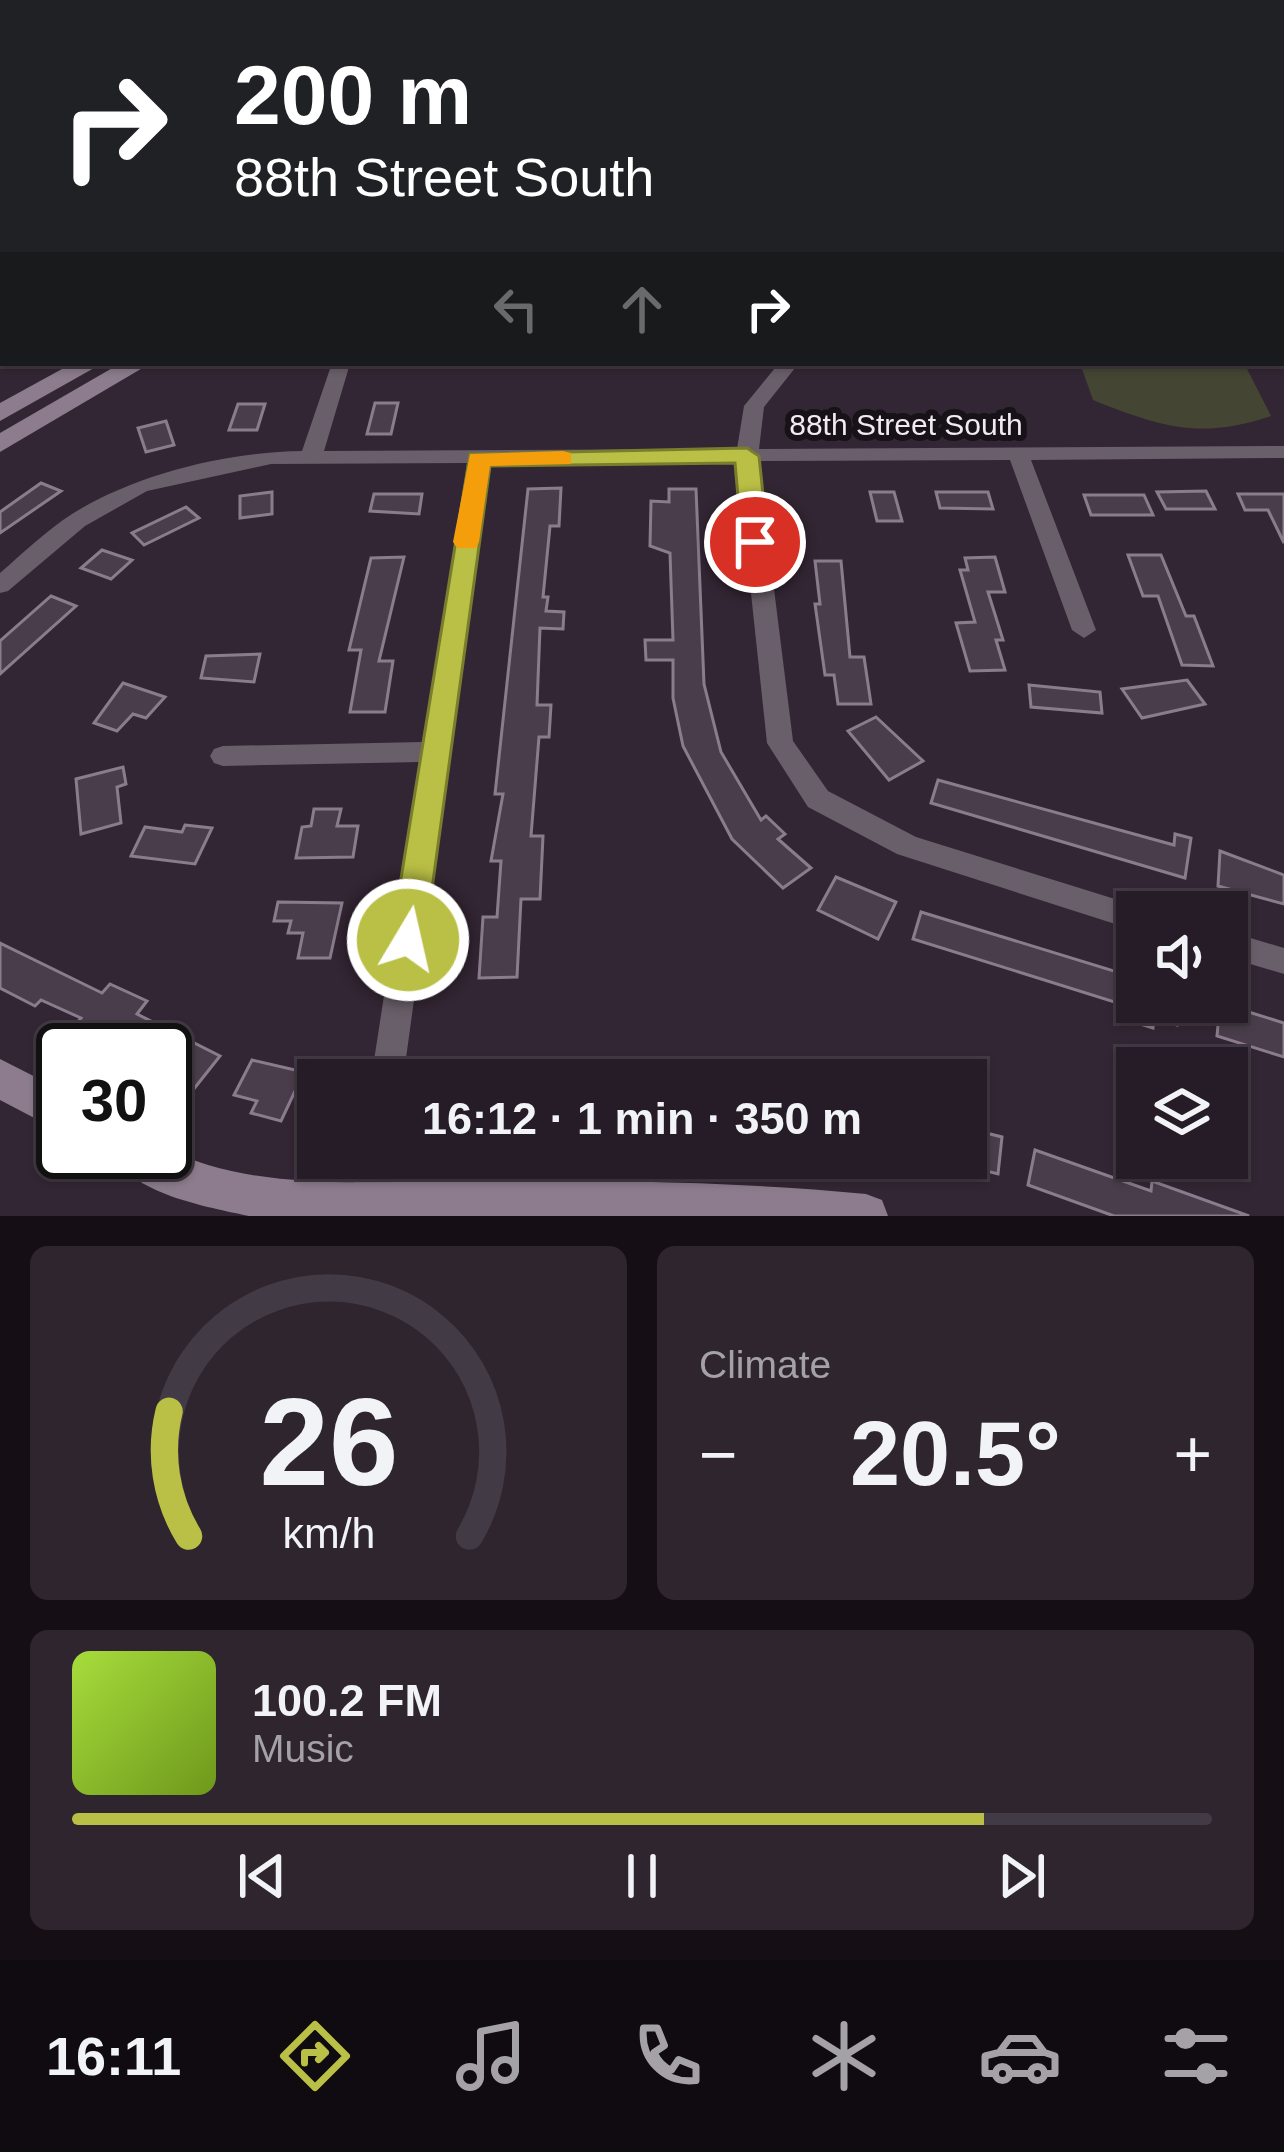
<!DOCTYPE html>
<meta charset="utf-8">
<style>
:root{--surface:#261c27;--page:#2e252f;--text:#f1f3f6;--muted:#a4a1a7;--line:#423a44;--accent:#bac045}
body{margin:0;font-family:Helvetica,sans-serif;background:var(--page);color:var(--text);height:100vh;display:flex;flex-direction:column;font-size:45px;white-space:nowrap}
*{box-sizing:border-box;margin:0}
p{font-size:39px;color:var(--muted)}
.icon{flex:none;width:66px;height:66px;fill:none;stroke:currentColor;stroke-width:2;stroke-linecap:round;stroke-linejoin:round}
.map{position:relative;height:1216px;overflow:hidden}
.sheet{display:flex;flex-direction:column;gap:30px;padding:30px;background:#150f15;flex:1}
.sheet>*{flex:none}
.banner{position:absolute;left:0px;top:0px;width:1284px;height:366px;box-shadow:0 3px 9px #0004,0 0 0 3px var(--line);background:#202124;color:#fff;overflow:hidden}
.tools{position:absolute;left:1116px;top:891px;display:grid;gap:24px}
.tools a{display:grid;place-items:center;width:132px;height:132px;border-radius:0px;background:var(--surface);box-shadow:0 3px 9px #0004,0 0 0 3px var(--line);font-size:60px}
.speed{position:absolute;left:36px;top:1023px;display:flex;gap:24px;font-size:60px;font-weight:700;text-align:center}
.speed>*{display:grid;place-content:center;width:156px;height:156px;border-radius:50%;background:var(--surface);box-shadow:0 3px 9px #0004,0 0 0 3px var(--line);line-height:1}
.speed .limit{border:6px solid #111;border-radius:18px;background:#fff;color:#111}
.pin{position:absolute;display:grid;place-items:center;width:102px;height:102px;color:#fff;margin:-51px;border:6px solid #fff;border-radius:50%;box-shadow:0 3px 12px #0007}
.me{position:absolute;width:132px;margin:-66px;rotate:9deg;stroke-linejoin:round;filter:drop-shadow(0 0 9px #0008)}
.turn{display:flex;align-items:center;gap:42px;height:252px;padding:0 36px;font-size:54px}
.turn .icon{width:156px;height:156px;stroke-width:2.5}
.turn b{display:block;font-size:84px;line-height:102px}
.lanes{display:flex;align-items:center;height:114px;padding:0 36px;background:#0003;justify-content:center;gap:60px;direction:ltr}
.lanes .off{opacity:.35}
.big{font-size:90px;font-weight:700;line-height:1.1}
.sheet .tile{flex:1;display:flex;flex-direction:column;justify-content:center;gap:18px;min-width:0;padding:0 42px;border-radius:18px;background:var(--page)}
.sheet .dial{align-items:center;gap:0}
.dial svg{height:312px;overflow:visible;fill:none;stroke:var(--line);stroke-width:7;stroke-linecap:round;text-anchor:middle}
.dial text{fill:var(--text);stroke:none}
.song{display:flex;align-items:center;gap:36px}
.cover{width:144px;height:144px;border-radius:18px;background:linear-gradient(135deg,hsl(80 70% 55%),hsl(80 70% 35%))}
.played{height:12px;border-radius:6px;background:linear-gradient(90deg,var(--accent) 80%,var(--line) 80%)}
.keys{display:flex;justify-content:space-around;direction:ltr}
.heat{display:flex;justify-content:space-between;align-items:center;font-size:66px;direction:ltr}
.sheet .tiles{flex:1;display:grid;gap:30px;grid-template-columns:1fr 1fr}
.tile:last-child{grid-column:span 2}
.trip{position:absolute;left:297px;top:1059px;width:690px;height:120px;border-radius:0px;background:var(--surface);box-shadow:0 3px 9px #0004,0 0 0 3px var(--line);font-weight:700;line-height:120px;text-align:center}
.dock{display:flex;height:192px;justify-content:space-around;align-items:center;background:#0f0b10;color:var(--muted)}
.dock .icon{width:84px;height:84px}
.dock .selected{color:var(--accent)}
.dock b{font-size:54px;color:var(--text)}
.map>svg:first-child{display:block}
.green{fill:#444633}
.building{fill:#4a3d4b;stroke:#8b7c8d;stroke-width:3}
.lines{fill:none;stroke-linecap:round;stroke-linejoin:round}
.street{fill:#695f6a;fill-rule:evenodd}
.secondary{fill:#8c7c8d;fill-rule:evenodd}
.route{fill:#bac045;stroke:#797d2d;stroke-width:3}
.slow{fill:#f59e0b}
.labels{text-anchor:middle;stroke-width:12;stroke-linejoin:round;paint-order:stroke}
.street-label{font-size:30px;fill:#f2e9f2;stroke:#171118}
</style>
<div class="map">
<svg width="1284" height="1216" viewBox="0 0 1284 1216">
<rect width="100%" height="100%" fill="#332634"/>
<path class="green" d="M1080,363H1244L1271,416C1200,440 1161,427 1093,400Z"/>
<g class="building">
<path d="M375,403H398L391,434H367Z"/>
<path d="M238,404H265L257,430H229Z"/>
<path d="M166,421L174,445L146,452L138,428Z"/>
<path d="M41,483L61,491L0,533V512Z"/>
<path d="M561,488L559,526H550L543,597H548L546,611L564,612L563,629L540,628L537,705H551L549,737H539L531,836H543L540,899H521L517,977L479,978L483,917H497L501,861H491L503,794H495L528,489Z"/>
<path d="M669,489H696L704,684L721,752L761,820L766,816L785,834L778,839L811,868L783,888L732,839L683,746L673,698V660H646L645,640H673L670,553L650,546L651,501L669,502Z"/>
<path d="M1206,491L1215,509H1166L1157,492Z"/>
<path d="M272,492V514L240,518V496Z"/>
<path d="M870,492H894L902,521H877Z"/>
<path d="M936,492H988L993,509L940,508Z"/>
<path d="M374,494H422L419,514L370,511Z"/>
<path d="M1238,494H1284V543L1268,510H1245Z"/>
<path d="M1084,495H1144L1153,515H1091Z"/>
<path d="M186,507L199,518L144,545L132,533Z"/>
<path d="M102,550L132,560L111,579L81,568Z"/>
<path d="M1128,555H1161L1186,616H1194L1213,666L1182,665L1158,596H1143Z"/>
<path d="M404,557L379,661H393L385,712H350L361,650H349L371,558Z"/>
<path d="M995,557L1005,592H988L1003,640H996L1005,670L970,671L956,623L975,622L960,570H968L965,558Z"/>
<path d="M815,561H841L850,657H864L871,704H838L834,675H825L815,604H820Z"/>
<path d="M51,596L76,606L0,674V641Z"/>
<path d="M260,654L254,682L201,678L206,656Z"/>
<path d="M1187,680L1205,704L1142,718L1122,689Z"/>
<path d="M123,683L165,697L146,718L133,714L117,731L94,723Z"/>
<path d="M1029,685L1100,692L1102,713L1031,707Z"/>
<path d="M876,717L923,761L889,780L848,731Z"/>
<path d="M123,767L126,784L117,787L121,823L81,834L76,779Z"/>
<path d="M938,780L1174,845L1175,834L1191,838L1185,878L931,803Z"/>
<path d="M314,809H341L337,826H358L353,857L296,858L302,827L311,826Z"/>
<path d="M185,825L212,828L195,864L131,856L145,827L182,832Z"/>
<path d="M1220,851L1284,875V904L1218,886Z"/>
<path d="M836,877L896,902L878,939L818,910Z"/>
<path d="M278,902L342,903L330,958H298L303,933H288L291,921H274Z"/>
<path d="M921,912L1137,978V1002H1180L1177,1025L1154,1018L1153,1028L1117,1017L1118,1003L913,939Z"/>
<path d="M0,943L102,993L110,984L147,1001L137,1014L220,1056L193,1090L165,1075V1050H119L73,1028L81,1018L41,1000L35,1006L0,988Z"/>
<path d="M1220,1003L1284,1023V1057L1217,1036Z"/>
<path d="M734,1058L765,1059L766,1080H735Z"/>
<path d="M252,1060L304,1072L281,1121L251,1113L257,1101L234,1095Z"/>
<path d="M966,1128L1002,1137L998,1174L966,1166Z"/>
<path d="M1035,1150L1151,1191L1152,1181L1249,1216H1114L1028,1185Z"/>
</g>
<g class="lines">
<g class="street">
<rect x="0" y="105" width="3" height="8"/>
<rect x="0" y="213" width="3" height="10"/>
<path d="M3,295V307L0,308V296Z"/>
<path d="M332,363H346L349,367L324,451L737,449L744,406L779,363H799L764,407L759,449L1284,446V458L1031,460L1096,630L1084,638L1072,630L1010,460L758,461L793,741L828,791L916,837L1147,909L1149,912H1137V931L897,854L808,807L767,743L737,462L488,463L403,1080H371L420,762L223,766L214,763L210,756L214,749L223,746L423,742L467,463L271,464L147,491L85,526L8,591L0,593V573C23,553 47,530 72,514C136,474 227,452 302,451Z"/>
<path d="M1227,931L1284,948V974L1227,957Z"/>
<path d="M358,1158H392L385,1216H349Z"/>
</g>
<g class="secondary">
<path d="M1204,0H1220L1222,3H1206Z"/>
<rect x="0" y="23" width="3" height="10"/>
<rect x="1281" y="24" width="3" height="10"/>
<rect x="1281" y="81" width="3" height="14"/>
<path d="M73,363H103L0,421V403Z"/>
<path d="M121,363H151L0,452V433Z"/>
<path d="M0,1059L63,1091V1133L0,1100Z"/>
<path d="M165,1147C256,1197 397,1179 499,1180C622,1181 744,1182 866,1194L882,1200L888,1216H249C208,1207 130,1194 112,1152H165Z"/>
</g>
</g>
<path class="route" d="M747,448L759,456L768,542L755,550L742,542L735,463L490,466L425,940L420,950L408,954L396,950L391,940L470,454Z"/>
<path class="slow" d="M563,451L571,453V464L490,466L479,542L476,548H457L453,542L470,454Z"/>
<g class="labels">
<g class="street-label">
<text x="906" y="435">88th Street South</text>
</g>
</g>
</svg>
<div class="tools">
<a><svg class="icon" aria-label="sound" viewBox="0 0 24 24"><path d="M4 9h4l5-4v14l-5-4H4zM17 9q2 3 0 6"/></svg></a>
<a><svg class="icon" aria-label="layers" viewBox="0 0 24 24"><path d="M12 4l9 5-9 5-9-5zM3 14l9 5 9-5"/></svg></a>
</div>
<div class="speed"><div class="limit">30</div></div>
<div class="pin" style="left:755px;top:542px;background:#d93025"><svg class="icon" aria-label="arrive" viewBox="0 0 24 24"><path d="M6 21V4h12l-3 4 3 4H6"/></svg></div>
<svg class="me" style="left:408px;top:940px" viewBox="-20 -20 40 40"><circle r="17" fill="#bac045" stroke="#fff" stroke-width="3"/><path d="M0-11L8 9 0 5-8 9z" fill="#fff"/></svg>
<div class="trip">16:12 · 1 min · 350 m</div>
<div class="banner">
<div class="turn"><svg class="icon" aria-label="right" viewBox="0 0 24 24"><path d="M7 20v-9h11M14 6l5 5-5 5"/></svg><div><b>200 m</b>88th Street South</div></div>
<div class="lanes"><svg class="icon off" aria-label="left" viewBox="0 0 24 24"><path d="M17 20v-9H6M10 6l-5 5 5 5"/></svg><svg class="icon off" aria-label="ahead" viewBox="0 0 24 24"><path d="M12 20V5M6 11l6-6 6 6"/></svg><svg class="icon" aria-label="right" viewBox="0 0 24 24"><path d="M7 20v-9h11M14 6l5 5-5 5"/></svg></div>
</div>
</div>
<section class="sheet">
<div class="tiles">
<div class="tile dial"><svg viewBox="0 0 100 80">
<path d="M14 69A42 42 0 1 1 86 69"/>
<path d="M14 69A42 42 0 0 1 9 37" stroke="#bac045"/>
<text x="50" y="56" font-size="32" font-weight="700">26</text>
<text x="50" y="72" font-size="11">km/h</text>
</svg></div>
<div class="tile"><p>Climate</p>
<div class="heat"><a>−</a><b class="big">20.5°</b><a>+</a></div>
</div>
<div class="tile">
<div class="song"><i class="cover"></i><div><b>100.2 FM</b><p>Music</p></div></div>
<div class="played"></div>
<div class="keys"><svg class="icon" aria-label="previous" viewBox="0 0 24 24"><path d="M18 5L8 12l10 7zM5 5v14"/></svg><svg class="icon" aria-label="pause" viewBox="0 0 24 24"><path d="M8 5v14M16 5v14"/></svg><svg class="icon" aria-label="next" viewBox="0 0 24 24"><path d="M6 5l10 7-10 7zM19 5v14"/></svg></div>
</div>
</div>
</section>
<nav class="dock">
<b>16:11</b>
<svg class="icon selected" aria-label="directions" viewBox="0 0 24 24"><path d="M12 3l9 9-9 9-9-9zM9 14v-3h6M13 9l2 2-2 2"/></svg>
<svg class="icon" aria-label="music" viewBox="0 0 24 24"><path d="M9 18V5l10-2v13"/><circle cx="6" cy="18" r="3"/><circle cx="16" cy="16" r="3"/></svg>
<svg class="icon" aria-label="phone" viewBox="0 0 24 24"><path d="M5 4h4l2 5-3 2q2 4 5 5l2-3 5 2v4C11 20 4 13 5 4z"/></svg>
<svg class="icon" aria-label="climate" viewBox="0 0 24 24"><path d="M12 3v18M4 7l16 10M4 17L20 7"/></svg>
<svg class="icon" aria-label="car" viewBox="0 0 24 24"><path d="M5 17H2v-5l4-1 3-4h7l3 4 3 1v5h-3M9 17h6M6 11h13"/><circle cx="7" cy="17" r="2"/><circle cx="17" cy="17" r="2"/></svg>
<svg class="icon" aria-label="filters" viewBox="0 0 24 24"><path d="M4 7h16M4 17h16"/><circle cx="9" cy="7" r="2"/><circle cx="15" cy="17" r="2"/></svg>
</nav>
